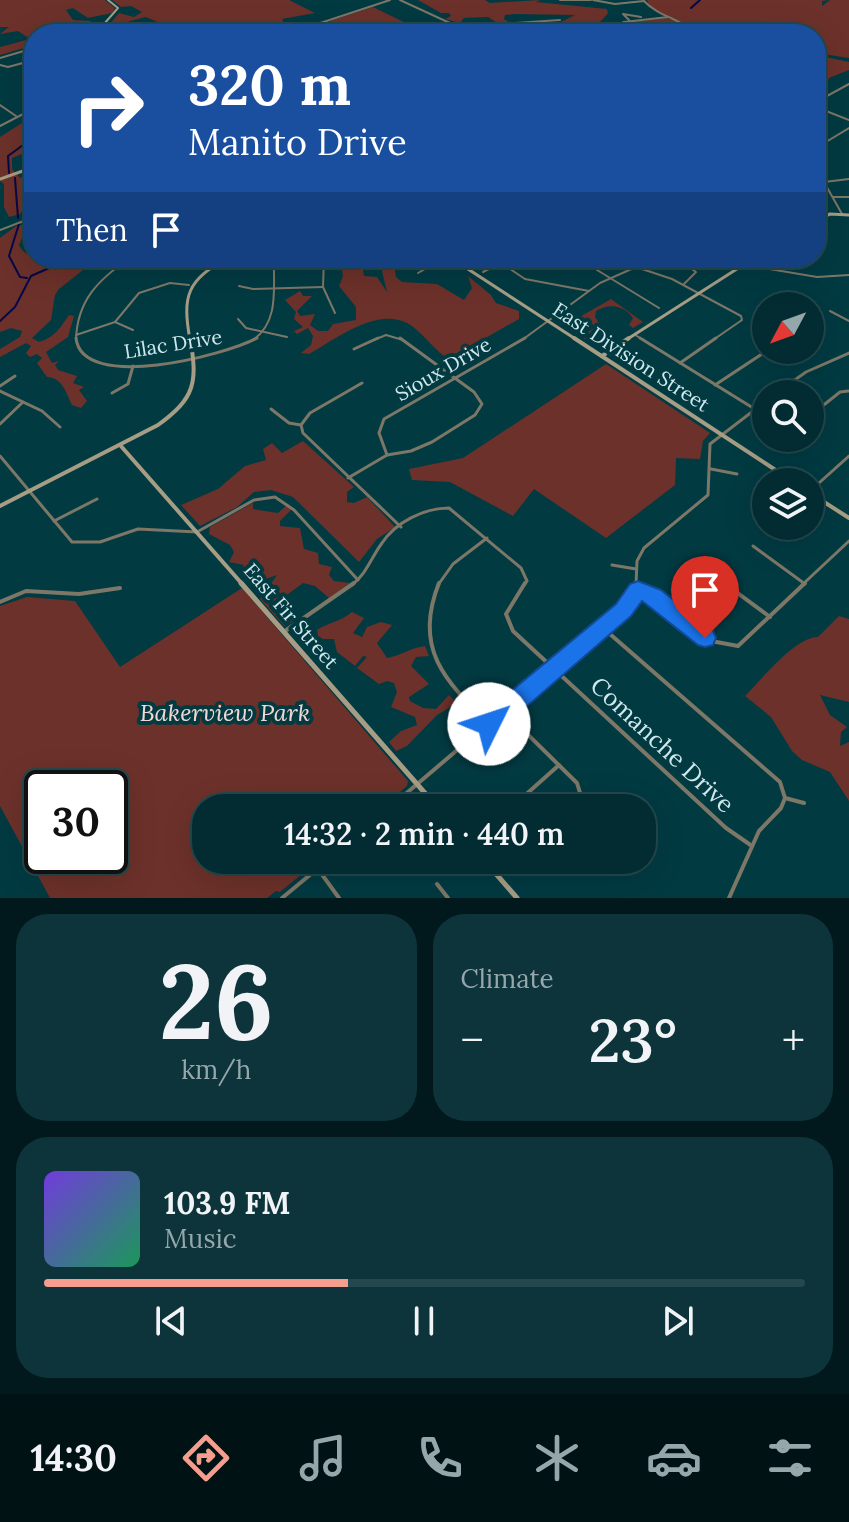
<!DOCTYPE html>
<meta charset="utf-8">
<style>
:root{--surface:#022c32;--page:#0c343a;--text:#f1f3f6;--muted:#96a7ac;--line:#23484d;--accent:#f59d8f}
body{margin:0;font-family:Lora,serif;background:var(--page);color:var(--text);height:100vh;display:flex;flex-direction:column;font-size:30px;white-space:nowrap}
*{box-sizing:border-box;margin:0}
p{font-size:26px;color:var(--muted)}
.icon{flex:none;width:44px;height:44px;fill:none;stroke:currentColor;stroke-width:2;stroke-linecap:round;stroke-linejoin:round}
.map{position:relative;height:898px;overflow:hidden}
.panel{display:flex;flex-direction:column;gap:16px;padding:16px;background:#01181c;flex:1}
.panel>*{flex:none}
.guide{position:absolute;left:24px;top:24px;width:802px;height:244px;border-radius:32px;box-shadow:0 8px 32px #0002,0 0 0 2px var(--line);background:#1a4fa0;color:#fff;overflow:hidden}
.needle{width:52px;rotate:229deg}
.tools{position:absolute;left:752px;top:292px;display:grid;gap:16px}
.tools a{display:grid;place-items:center;width:72px;height:72px;border-radius:50%;background:var(--surface);box-shadow:0 8px 32px #0002,0 0 0 2px var(--line);font-size:40px}
.speed{position:absolute;left:24px;top:770px;display:flex;gap:16px;font-size:40px;font-weight:700;text-align:center}
.speed>*{display:grid;place-content:center;width:104px;height:104px;border-radius:50%;background:var(--surface);box-shadow:0 8px 32px #0002,0 0 0 2px var(--line);line-height:1}
.speed .limit{border:4px solid #111;border-radius:12px;background:#fff;color:#111}
.pin{position:absolute;display:grid;place-items:center;width:68px;height:68px;color:#fff;margin:-82px -34px;border-radius:50% 50% 50% 0;rotate:-45deg;box-shadow:0 0 8px #0007}
.pin .icon{rotate:45deg}
.me{position:absolute;width:88px;margin:-44px;rotate:49deg;stroke-linejoin:round;filter:drop-shadow(0 0 6px #0008)}
.turn{display:flex;align-items:center;gap:28px;height:168px;padding:0 32px;font-size:36px}
.turn .icon{width:104px;height:104px;stroke-width:2.5}
.turn b{display:block;font-size:56px;line-height:68px}
.then{display:flex;align-items:center;height:76px;padding:0 32px;background:#0003;gap:16px;font-size:30px}
.big{font-size:60px;font-weight:600;line-height:1.1}
.panel .widget{flex:1;display:flex;flex-direction:column;justify-content:center;gap:12px;min-width:0;padding:0 28px;border-radius:32px;background:var(--page)}
.panel .dial{align-items:center;gap:0}
.dial b{font-size:104px;line-height:1}
.song{display:flex;align-items:center;gap:24px}
.cover{width:96px;height:96px;border-radius:12px;background:linear-gradient(135deg,hsl(260 70% 55%),hsl(150 70% 35%))}
.played{height:8px;border-radius:4px;background:linear-gradient(90deg,var(--accent) 40%,var(--line) 40%)}
.keys{display:flex;justify-content:space-around;direction:ltr}
.heat{display:flex;justify-content:space-between;align-items:center;font-size:44px;direction:ltr}
.panel .tiles{flex:1;display:grid;gap:16px;grid-template-columns:1fr 1fr}
.widget:last-child{grid-column:span 2}
.trip{position:absolute;left:192px;top:794px;width:464px;height:80px;border-radius:32px;background:var(--surface);box-shadow:0 8px 32px #0002,0 0 0 2px var(--line);font-weight:600;line-height:80px;text-align:center}
.menu{display:flex;height:128px;justify-content:space-around;align-items:center;background:#011214;color:var(--muted)}
.menu .icon{width:56px;height:56px}
.menu .on{color:var(--accent)}
.menu b{font-size:36px;color:var(--text)}
.map>svg:first-child{display:block}
.green{fill:#6c312a;fill-rule:evenodd}
.lines{fill:none;stroke-linecap:round;stroke-linejoin:round}
.stream{stroke:#060948;stroke-width:2}
.street-far2{stroke:#7d7767;stroke-width:2}
.street-far1{stroke:#7d7767;stroke-width:3}
.street{stroke:#7d7767;stroke-width:4}
.secondary-far3{stroke:#a69d84;stroke-width:2}
.secondary-far2{stroke:#a69d84;stroke-width:3}
.secondary-far1{stroke:#a69d84;stroke-width:4}
.secondary{stroke:#a69d84;stroke-width:5}
.route{fill:#1a73e8;stroke:#114b97;stroke-width:2}
.labels{text-anchor:middle;stroke-width:8;stroke-linejoin:round;paint-order:stroke}
.street-label{font-size:20px;fill:#cfe8ec;stroke:#023a42}
.near-park-label{font-size:24px;font-style:italic;fill:#f1d8d4;stroke:#023a42}
.near-street-label{font-size:24px;fill:#cfe8ec;stroke:#023a42}
</style>
<div class="map">
<svg width="849" height="898" viewBox="0 0 849 898">
<rect width="100%" height="100%" fill="#023a42"/>
<g class="green">
<path d="M0,0H105L115,8L112,13L88,18L73,8L66,10L73,20L90,21L99,27L71,34H34V45L0,55V47L30,39L18,31L0,34L9,27H0Z"/>
<path d="M112,0H289L315,13L282,19L284,23L278,25L269,22L259,25L270,34H219L207,28L173,34L171,28L146,17L107,27L119,13L134,17L142,12L131,6L121,7Z"/>
<path d="M418,0H485L490,3L540,0L536,2L607,9L608,13C587,44 530,34 497,34L502,29V26L488,17L464,18L460,23L445,19L451,16L449,13H441ZM505,15L515,14L575,15L559,23L519,29L504,19Z"/>
<path d="M647,0H829L822,1V6L830,0H849V58L816,53V34H700C688,19 652,17 647,0Z"/>
<path d="M373,7L412,26L390,34H335L344,29L329,31L324,29L334,25L330,21Z"/>
<path d="M667,18L683,24L691,34H683L671,24L662,34H620L632,27L630,22Z"/>
<path d="M816,55L849,62V70L829,78L826,86L816,84Z"/>
<path d="M34,112V149L12,158V169L20,178L28,175L33,188L24,195L26,206L20,214L9,217L4,207V184L0,181V137L30,118L28,114Z"/>
<path d="M28,224L19,245C28,267 77,258 98,258L59,289L55,295L51,320L32,338L39,342C55,337 60,328 69,315L74,316L68,337L46,352L52,363L59,361L55,365L58,370L77,376L73,383L84,387L79,390L87,401L81,408L72,405C66,393 63,378 47,377L37,363L42,358L37,354L30,357L26,353L31,346L26,343L0,357V349L20,337L22,331L11,328L0,332V238L16,226Z"/>
<path d="M340,258H361L364,276L377,277L387,292L382,271L385,258H393L396,277L402,282L437,284L464,300L472,288L468,276L491,295L496,303L519,311V319L466,349L454,363C438,354 427,338 412,326C380,304 338,338 309,354L301,353L311,345L313,336L308,328L297,334L294,331L303,327L294,319L296,312L285,300L300,291L303,296H312L297,311L300,316L315,314L310,325L318,331H328L333,324L356,320V307L339,286L343,276Z"/>
<path d="M611,299L643,322L633,328L629,325L633,318C624,305 609,303 596,311L595,317L602,328L597,333L611,342L601,349L564,326Z"/>
<path d="M606,364L710,433L703,441L700,459L676,458L675,485L606,538L534,489L513,516L450,482L412,480L409,469L463,458Z"/>
<path d="M303,441L354,487L347,492V502L354,503L367,497L395,527L377,539L359,562L293,497L271,490L254,492L237,507L200,526L181,505L218,489L245,466L266,460L263,449L272,443L282,453Z"/>
<path d="M253,503V509L278,513L288,504L293,508L280,521V526L300,528L304,549L318,553L319,564L332,567L329,575L334,581L350,583L329,598L315,586L303,583L280,600L279,605L287,616L295,615L296,620L284,626L260,599L277,575L254,583L239,573L244,565L229,562L234,552L230,545L209,534L210,527Z"/>
<path d="M242,588L408,781L407,786L381,808H206V860H319L280,892L276,891L267,898H50L0,806V606L27,597L75,601L120,667ZM42,788H110V856H42Z"/>
<path d="M352,612L364,618L353,633L362,637L367,627L381,622L392,625L377,643L387,658C402,655 410,648 425,646L429,656L416,657L411,666L429,684L409,697L410,701L423,708L436,709L449,695L457,703L437,715L407,746L396,751L389,742L401,731L417,725L415,717L391,707L397,692L394,683L387,681L379,684L357,668L367,657L363,656L355,666L337,652L334,639H323L318,636L317,630C329,622 340,622 352,612Z"/>
<path d="M839,616L849,619V702L820,695L830,715L847,727L841,732L840,746L849,742V801L830,772L802,760L792,751L771,717L745,696C761,680 795,637 818,637Z"/>
</g>
<g class="lines">
<g class="stream">
<path d="M691,8L700,0"/>
<path d="M9,173L8,156L34,137"/>
<path d="M15,178L18,218"/>
<path d="M19,224L9,256L20,277L27,278"/>
<path d="M0,321L15,307L31,276L72,258"/>
</g>
<g class="street-far2">
<path d="M400,0L452,24"/>
<path d="M560,0H591"/>
<path d="M593,0L615,4L644,1"/>
<path d="M644,1C659,17 682,19 697,34"/>
<path d="M629,20L623,14L641,17"/>
<path d="M487,25L560,20"/>
<path d="M287,34L390,0"/>
<path d="M394,34L426,23L446,26"/>
<path d="M444,34L448,25H487L480,29L481,34"/>
<path d="M599,34L624,22L668,17"/>
<path d="M0,58L34,48"/>
<path d="M0,65L8,67L34,60"/>
<path d="M816,102L849,84"/>
<path d="M0,105L16,116"/>
<path d="M816,107L849,120"/>
<path d="M0,126L29,111"/>
<path d="M816,148L849,128"/>
<path d="M833,197H849"/>
<path d="M31,198L34,197"/>
<path d="M842,214L824,182L849,179"/>
<path d="M0,230L34,217"/>
<path d="M324,258L323,287L335,313"/>
<path d="M592,258L597,270L659,308"/>
<path d="M676,258L696,272L684,284"/>
<path d="M501,263L525,279L589,291"/>
<path d="M746,265L817,277L849,275"/>
<path d="M483,272L510,258"/>
<path d="M418,273L444,258"/>
<path d="M239,286L253,289L323,287"/>
<path d="M830,311L849,321"/>
<path d="M238,319L246,328L287,337"/>
<path d="M115,322L133,330"/>
<path d="M76,335L115,322L139,293L170,283L189,285"/>
<path d="M635,335L644,340"/>
<path d="M76,340C77,300 99,279 130,258"/>
<path d="M253,340C280,321 273,287 274,258"/>
<path d="M374,340L386,335L403,340"/>
<path d="M522,340L600,283L636,267L672,279L741,316L742,320L713,340"/>
</g>
<g class="street-far1">
<path d="M76,338C82,393 226,355 257,338"/>
<path d="M640,338L766,416"/>
<path d="M354,349L378,338"/>
<path d="M680,363L716,338"/>
<path d="M362,383L310,413L301,425L303,433L401,527"/>
<path d="M715,385L768,350"/>
<path d="M0,386L15,376"/>
<path d="M0,391L42,411L60,427"/>
<path d="M112,393L128,384L133,366"/>
<path d="M775,394L806,372L849,353"/>
<path d="M271,409L289,423L301,425"/>
<path d="M810,416L840,392L848,391"/>
<path d="M0,424L23,402"/>
<path d="M387,455L379,433L384,419L525,338"/>
<path d="M0,456L72,542H100L138,529L197,532L254,500L275,497L294,510L358,580"/>
<path d="M711,469L737,474"/>
<path d="M348,478L387,455L411,451L432,442L475,415L482,404L474,392L400,338"/>
<path d="M776,482L784,476"/>
<path d="M766,490L760,500L766,505"/>
<path d="M810,491L849,456"/>
<path d="M54,521L97,499"/>
<path d="M753,546L805,584"/>
<path d="M612,565L636,569"/>
<path d="M718,579L726,585"/>
<path d="M352,585C367,573 371,558 382,543C396,522 424,508 449,508L521,568L527,581L524,585"/>
<path d="M438,585L453,564L487,538"/>
<path d="M636,585L637,561L644,548L708,495L710,444L766,401"/>
<path d="M802,585L849,541"/>
</g>
<g class="street">
<path d="M439,583C413,648 444,680 489,724"/>
<path d="M525,583L506,614L513,631L726,828L752,846"/>
<path d="M724,583L770,617"/>
<path d="M638,590L711,641L738,646L805,583"/>
<path d="M0,602L26,591L79,594L120,588"/>
<path d="M603,628L780,782L785,798"/>
<path d="M285,631L354,583"/>
<path d="M504,711L577,783L581,796L593,808"/>
<path d="M522,798L559,765"/>
<path d="M785,798L804,803"/>
<path d="M389,808L629,604L636,583"/>
<path d="M387,860L391,866"/>
<path d="M318,869L339,898"/>
<path d="M437,884L448,898"/>
<path d="M282,898L328,860"/>
<path d="M729,898L759,831L781,808L785,798"/>
</g>
<path class="secondary-far3" d="M108,0L118,8L104,24L113,34"/>
<g class="secondary-far2">
<path d="M0,179L34,167"/>
<path d="M816,220L830,214L849,215"/>
<path d="M451,258L577,340"/>
<path d="M190,340C182,295 187,281 227,258"/>
<path d="M626,340L754,258"/>
</g>
<g class="secondary-far1">
<path d="M574,338L794,482"/>
<path d="M602,356L629,338"/>
<path d="M120,445L243,585"/>
<path d="M810,493L849,518"/>
<path d="M0,506L158,425C195,398 198,383 190,338"/>
</g>
<g class="secondary">
<path d="M241,583L438,808"/>
<path d="M484,860L517,898"/>
</g>
</g>
<path class="route" d="M638,581L661,590L713,631L716,638L713,645L705,647L698,645L642,601L631,616L497,732L489,735L481,732L477,724L481,716L616,604L630,584Z"/>
<g class="labels">
<g class="street-label">
<text transform="translate(173 344) rotate(-9)" y="7">Lilac Drive</text>
<text transform="translate(631 357) rotate(33)" y="7">East Division Street</text>
<text transform="translate(443 369) rotate(-30)" y="7">Sioux Drive</text>
<text transform="translate(291 616) rotate(49)" y="7">East Fir Street</text>
</g>
<g class="near-park-label">
<text x="225" y="721">Bakerview Park</text>
</g>
<g class="near-street-label">
<text transform="translate(662 745) rotate(43)" y="8">Comanche Drive</text>
</g>
</g>
</svg>
<div class="tools">
<a><svg class="needle" viewBox="-14 -14 28 28"><path d="M0-13l5 13h-10z" fill="#e53935"/><path d="M0 13l5-13h-10z" fill="#96a7ac"/></svg></a>
<a><svg class="icon" aria-label="search" viewBox="0 0 24 24"><circle cx="10" cy="10" r="6"/><path d="M15 15l6 6"/></svg></a>
<a><svg class="icon" aria-label="layers" viewBox="0 0 24 24"><path d="M12 4l9 5-9 5-9-5zM3 14l9 5 9-5"/></svg></a>
</div>
<div class="speed"><div class="limit">30</div></div>
<div class="pin" style="left:705px;top:638px;background:#d93025"><svg class="icon" aria-label="arrive" viewBox="0 0 24 24"><path d="M6 21V4h12l-3 4 3 4H6"/></svg></div>
<svg class="me" style="left:489px;top:724px" viewBox="-20 -20 40 40"><circle r="19" fill="#fff"/><path d="M0-13L10 11 0 6-10 11z" fill="#1a73e8"/></svg>
<div class="trip">14:32 · 2 min · 440 m</div>
<div class="guide">
<div class="turn"><svg class="icon" aria-label="right" viewBox="0 0 24 24"><path d="M7 20v-9h11M14 6l5 5-5 5"/></svg><div><b>320 m</b>Manito Drive</div></div>
<div class="then">Then<svg class="icon" aria-label="arrive" viewBox="0 0 24 24"><path d="M6 21V4h12l-3 4 3 4H6"/></svg></div>
</div>
</div>
<section class="panel">
<div class="tiles">
<div class="widget dial"><b>26</b><p>km/h</p></div>
<div class="widget"><p>Climate</p>
<div class="heat"><a>−</a><b class="big">23°</b><a>+</a></div>
</div>
<div class="widget">
<div class="song"><i class="cover"></i><div><b>103.9 FM</b><p>Music</p></div></div>
<div class="played"></div>
<div class="keys"><svg class="icon" aria-label="previous" viewBox="0 0 24 24"><path d="M18 5L8 12l10 7zM5 5v14"/></svg><svg class="icon" aria-label="pause" viewBox="0 0 24 24"><path d="M8 5v14M16 5v14"/></svg><svg class="icon" aria-label="next" viewBox="0 0 24 24"><path d="M6 5l10 7-10 7zM19 5v14"/></svg></div>
</div>
</div>
</section>
<nav class="menu">
<b>14:30</b>
<svg class="icon on" aria-label="directions" viewBox="0 0 24 24"><path d="M12 3l9 9-9 9-9-9zM9 14v-3h6M13 9l2 2-2 2"/></svg>
<svg class="icon" aria-label="music" viewBox="0 0 24 24"><path d="M9 18V5l10-2v13"/><circle cx="6" cy="18" r="3"/><circle cx="16" cy="16" r="3"/></svg>
<svg class="icon" aria-label="phone" viewBox="0 0 24 24"><path d="M5 4h4l2 5-3 2q2 4 5 5l2-3 5 2v4C11 20 4 13 5 4z"/></svg>
<svg class="icon" aria-label="climate" viewBox="0 0 24 24"><path d="M12 3v18M4 7l16 10M4 17L20 7"/></svg>
<svg class="icon" aria-label="car" viewBox="0 0 24 24"><path d="M5 17H2v-5l4-1 3-4h7l3 4 3 1v5h-3M9 17h6M6 11h13"/><circle cx="7" cy="17" r="2"/><circle cx="17" cy="17" r="2"/></svg>
<svg class="icon" aria-label="filters" viewBox="0 0 24 24"><path d="M4 7h16M4 17h16"/><circle cx="9" cy="7" r="2"/><circle cx="15" cy="17" r="2"/></svg>
</nav>
